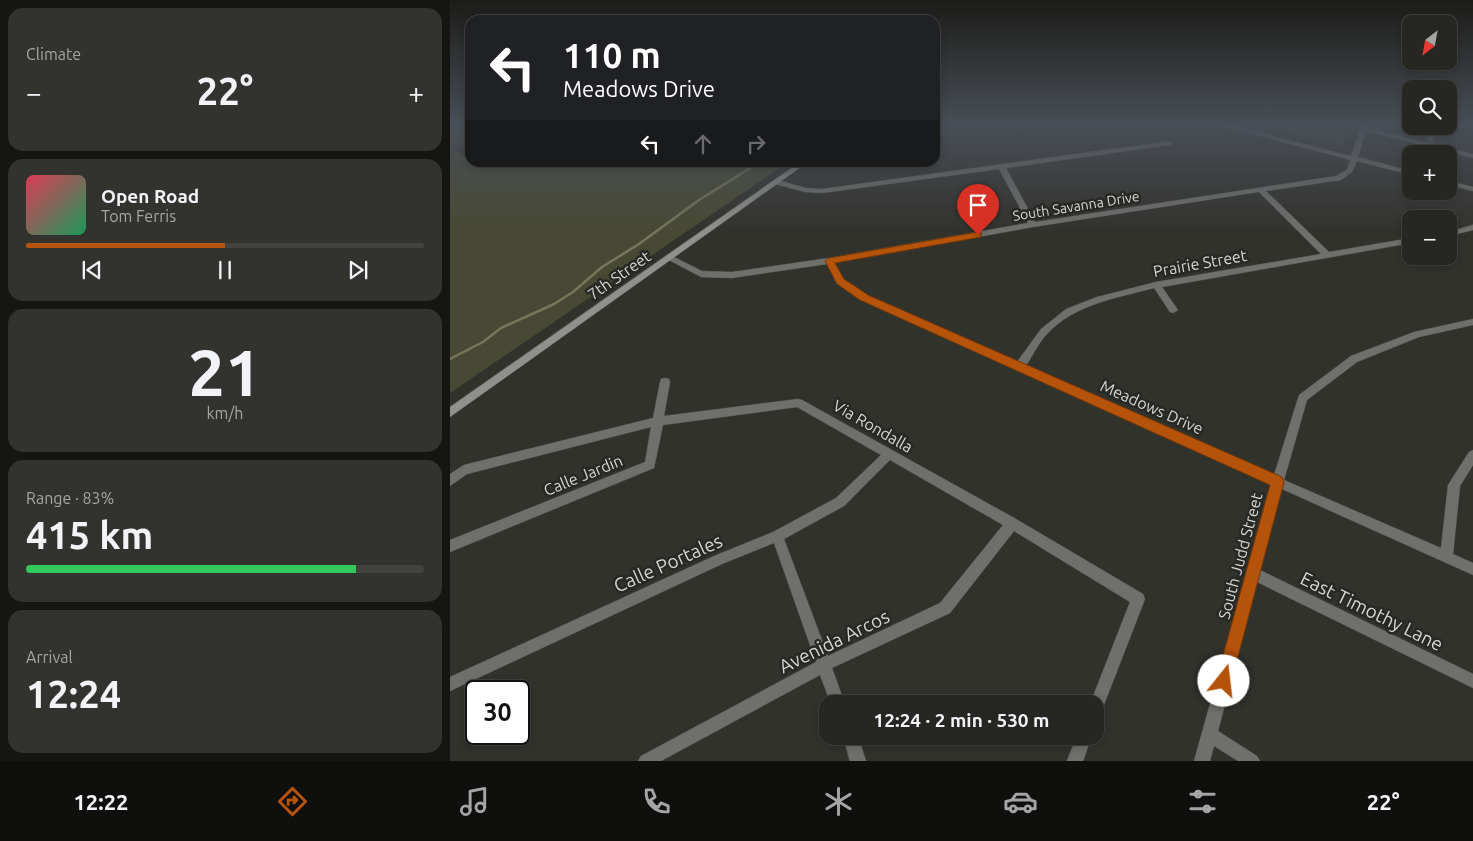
<!DOCTYPE html>
<meta charset="utf-8">
<style>
:root{--surface:#262622;--page:#32322f;--text:#f1f3f6;--muted:#a4a5a5;--line:#424340;--accent:#b45309}
body{margin:0;font-family:Ubuntu,sans-serif;background:var(--page);color:var(--text);height:100vh;display:flex;flex-direction:column;font-size:19px;white-space:nowrap}
*{box-sizing:border-box;margin:0}
p{font-size:16px;color:var(--muted)}
.icon{flex:none;width:28px;height:28px;fill:none;stroke:currentColor;stroke-width:2;stroke-linecap:round;stroke-linejoin:round}
.map{position:relative;flex:1;overflow:hidden}
.drawer{display:flex;flex-direction:column;gap:8px;padding:8px;background:#151513;width:450px}
.drawer>*{flex:none}
.hud{position:absolute;left:15px;top:15px;width:475px;height:152px;border-radius:15px;box-shadow:0 2px 8px #0003,0 0 0 1px var(--line);background:#202124;color:#fff;overflow:hidden}
.needle{width:32px;rotate:211deg}
.buttons{position:absolute;left:952px;top:15px;display:grid;gap:10px}
.buttons a{display:grid;place-items:center;width:55px;height:55px;border-radius:10px;background:var(--surface);box-shadow:0 2px 8px #0003,0 0 0 1px var(--line);font-size:25px}
.speed{position:absolute;left:15px;top:680px;display:flex;gap:10px;font-size:25px;font-weight:700;text-align:center}
.speed>*{display:grid;place-content:center;width:65px;height:65px;border-radius:50%;background:var(--surface);box-shadow:0 2px 8px #0003,0 0 0 1px var(--line);line-height:1}
.speed .limit{border:2px solid #111;border-radius:8px;background:#fff;color:#111}
.pin{position:absolute;display:grid;place-items:center;width:42px;height:42px;color:#fff;margin:-51px -21px;border-radius:50% 50% 50% 0;rotate:-45deg;box-shadow:0 0 5px #0007}
.pin .icon{rotate:45deg}
.me{position:absolute;width:55px;margin:-28px;rotate:16deg;stroke-linejoin:round;filter:drop-shadow(0 0 4px #0008)}
.turn{display:flex;align-items:center;gap:18px;height:105px;padding:0 15px;font-size:22px}
.turn .icon{width:65px;height:65px;stroke-width:2.5}
.turn b{display:block;font-size:35px;line-height:42px}
.lanes{display:flex;align-items:center;height:48px;padding:0 15px;background:#0003;justify-content:center;gap:25px;direction:ltr}
.lanes .off{opacity:.35}
.big{font-size:38px;font-weight:700;line-height:1.1}
.drawer .card{flex:1;display:flex;flex-direction:column;justify-content:center;gap:8px;min-width:0;padding:0 18px;border-radius:15px;background:var(--page)}
.drawer .dial{align-items:center;gap:0}
.dial b{font-size:65px;line-height:1}
.song{display:flex;align-items:center;gap:15px}
.cover{width:60px;height:60px;border-radius:8px;background:linear-gradient(135deg,hsl(350 70% 55%),hsl(150 70% 35%))}
.played{height:5px;border-radius:2px;background:linear-gradient(90deg,var(--accent) 50%,var(--line) 50%)}
.keys{display:flex;justify-content:space-around;direction:ltr}
.heat{display:flex;justify-content:space-between;align-items:center;font-size:28px;direction:ltr}
.charge{height:8px;border-radius:4px;background:linear-gradient(90deg,#34c759 83%,var(--line) 0)}
.trip{position:absolute;left:369px;top:695px;width:285px;height:50px;border-radius:15px;background:var(--surface);box-shadow:0 2px 8px #0003,0 0 0 1px var(--line);font-weight:700;line-height:50px;text-align:center}
.menu{display:flex;height:80px;justify-content:space-around;align-items:center;background:#0f0f0e;color:var(--muted)}
.menu .icon{width:35px;height:35px}
.menu .current{color:var(--accent)}
.menu b{font-size:22px;color:var(--text)}
main{display:flex;flex:1;min-height:0}
.map>svg:first-child{display:block}
.green{fill:#484934}
.lines{fill:none;stroke-linecap:round;stroke-linejoin:round}
.stream{stroke:#76765a;stroke-width:2.5}
.minor-casing{stroke:#50504b;stroke-width:1}
.secondary-casing{stroke:#50504b;stroke-width:1}
.minor{fill:#6f6f6c;fill-rule:evenodd}
.secondary{fill:#90918c;fill-rule:evenodd}
.route{fill:#b45309;stroke:#753606}
.labels{text-anchor:middle;stroke-width:5;stroke-linejoin:round;paint-order:stroke}
.far-street-label{font-size:14px;fill:#d6d6d3;stroke:#282824}
.street-label{font-size:16px;fill:#d6d6d3;stroke:#282824}
.near-street-label{font-size:19px;fill:#d6d6d3;stroke:#282824}
</style>
<main>
<section class="drawer">
<div class="card"><p>Climate</p>
<div class="heat"><a>−</a><b class="big">22°</b><a>+</a></div>
</div>
<div class="card">
<div class="song"><i class="cover"></i><div><b>Open Road</b><p>Tom Ferris</p></div></div>
<div class="played"></div>
<div class="keys"><svg class="icon" aria-label="previous" viewBox="0 0 24 24"><path d="M18 5L8 12l10 7zM5 5v14"/></svg><svg class="icon" aria-label="pause" viewBox="0 0 24 24"><path d="M8 5v14M16 5v14"/></svg><svg class="icon" aria-label="next" viewBox="0 0 24 24"><path d="M6 5l10 7-10 7zM19 5v14"/></svg></div>
</div>
<div class="card dial"><b>21</b><p>km/h</p></div>
<div class="card"><p>Range · 83%</p><b class="big">415 km</b><div class="charge"></div></div>
<div class="card"><p>Arrival</p><b class="big">12:24</b></div>
</section>
<div class="map">
<svg width="1023" height="761" viewBox="0 0 1023 761">
<rect width="100%" height="100%" fill="#32322d"/>
<g class="green">
<path d="M0,124H20V140L2,149L20,157V162L337,163L0,393Z"/>
<path d="M805,124H899L892,145Z"/>
</g>
<g class="lines">
<path class="stream" d="M0,359L33,342L51,328L104,304L123,292L152,267L189,244L249,200L310,162"/>
<defs>
<g id="minor">
<path d="M485,124H494L485,127Z"/>
<path d="M765,124H776L901,156L912,124H918L917,128L977,143L980,126H986L983,144L1023,154V158L916,131L908,157L961,171V175L907,161L902,172L891,180L816,191L879,252L961,238V243L712,287L728,310L723,313L720,312L704,288C667,298 625,304 598,333C589,342 583,355 576,366L824,475L849,395L901,356L964,332L1023,319V325L969,337L907,362L857,400L834,480L991,548L998,485L1019,452L1023,450V465L1010,486L1003,554L1023,563V575L832,489L810,570L1023,674V688L807,582L768,731L807,756L810,761H788L764,746L760,761H744L821,485L411,300L387,283L377,264L282,278L251,277L215,258L219,255L222,256L252,271L282,272L379,258L578,223L549,169L372,193L355,192L325,184V180H328L356,188L372,189L720,141L723,143L720,145L556,168L585,222L886,176L897,170L900,160ZM809,192L871,254L706,282L647,297L616,309L591,329L567,362L417,296L393,279L384,263L583,227Z"/>
<path d="M999,181L1023,187V191L999,185Z"/>
<path d="M1023,225V230L999,236V232Z"/>
<path d="M215,378L219,379L220,382L214,416L348,399L352,400L566,519L693,594L695,599L650,715L645,717V704H640L680,602L564,531L500,613L382,668L395,704H381L370,675L211,761H188L191,756L366,662L324,543L272,564L0,691V677L264,556L323,532L386,498L431,455L347,407L213,425L204,468L0,552V540L195,462L201,427L17,474L0,486V474L14,465L203,418L210,382L211,379ZM440,460L553,525L490,603L378,656L334,539L394,506Z"/>
<path d="M393,736H408L416,761H400Z"/>
<path d="M627,736H642L633,761H617Z"/>
</g>
<path id="secondary" d="M350,162H358L0,417V407Z"/>
</defs>
<use href="#minor" class="minor-casing"/>
<use href="#secondary" class="secondary-casing"/>
<use href="#minor" class="minor"/>
<use href="#secondary" class="secondary"/>
</g>
<linearGradient id="sky" x2="0" y2="1"><stop stop-color="#1c1c19"/><stop offset="0.54" stop-color="#494f57"/><stop offset="1" stop-color="#494f57" stop-opacity="0"/></linearGradient>
<rect width="1023" height="231" fill="url(#sky)"/>
<path class="route" d="M528,232L531,233V237L385,263L394,279L418,295L832,477L834,482L780,687L774,689L769,687L766,681L820,485L410,300L387,284L375,261L379,258Z"/>
<g class="labels">
<g class="far-street-label">
<text transform="translate(626 206) rotate(-9)" y="5">South Savanna Drive</text>
</g>
<g class="street-label">
<text transform="translate(750 263) rotate(-10)" y="6">Prairie Street</text>
<text transform="translate(169 275) rotate(-35)" y="6">7th Street</text>
<text transform="translate(702 407) rotate(24)" y="6">Meadows Drive</text>
<text transform="translate(423 426) rotate(30)" y="6">Via Rondalla</text>
<text transform="translate(133 475) rotate(-22)" y="6">Calle Jardin</text>
<text transform="translate(790 556) rotate(-75)" y="6">South Judd Street</text>
</g>
<g class="near-street-label">
<text transform="translate(218 563) rotate(-24)" y="7">Calle Portales</text>
<text transform="translate(922 611) rotate(26)" y="7">East Timothy Lane</text>
<text transform="translate(384 641) rotate(-26)" y="7">Avenida Arcos</text>
</g>
</g>
</svg>
<div class="buttons">
<a><svg class="needle" viewBox="-14 -14 28 28"><path d="M0-13l5 13h-10z" fill="#e53935"/><path d="M0 13l5-13h-10z" fill="#a4a5a5"/></svg></a>
<a><svg class="icon" aria-label="search" viewBox="0 0 24 24"><circle cx="10" cy="10" r="6"/><path d="M15 15l6 6"/></svg></a>
<a>+</a>
<a>−</a>
</div>
<div class="speed"><div class="limit">30</div></div>
<div class="pin" style="left:528px;top:235px;background:#d93025"><svg class="icon" aria-label="arrive" viewBox="0 0 24 24"><path d="M6 21V4h12l-3 4 3 4H6"/></svg></div>
<svg class="me" style="left:774px;top:681px" viewBox="-20 -20 40 40"><circle r="19" fill="#fff"/><path d="M0-13L10 11 0 6-10 11z" fill="#b45309"/></svg>
<div class="trip">12:24 · 2 min · 530 m</div>
<div class="hud">
<div class="turn"><svg class="icon" aria-label="left" viewBox="0 0 24 24"><path d="M17 20v-9H6M10 6l-5 5 5 5"/></svg><div><b>110 m</b>Meadows Drive</div></div>
<div class="lanes"><svg class="icon" aria-label="left" viewBox="0 0 24 24"><path d="M17 20v-9H6M10 6l-5 5 5 5"/></svg><svg class="icon off" aria-label="ahead" viewBox="0 0 24 24"><path d="M12 20V5M6 11l6-6 6 6"/></svg><svg class="icon off" aria-label="right" viewBox="0 0 24 24"><path d="M7 20v-9h11M14 6l5 5-5 5"/></svg></div>
</div>
</div>
</main>
<nav class="menu">
<b>12:22</b>
<svg class="icon current" aria-label="directions" viewBox="0 0 24 24"><path d="M12 3l9 9-9 9-9-9zM9 14v-3h6M13 9l2 2-2 2"/></svg>
<svg class="icon" aria-label="music" viewBox="0 0 24 24"><path d="M9 18V5l10-2v13"/><circle cx="6" cy="18" r="3"/><circle cx="16" cy="16" r="3"/></svg>
<svg class="icon" aria-label="phone" viewBox="0 0 24 24"><path d="M5 4h4l2 5-3 2q2 4 5 5l2-3 5 2v4C11 20 4 13 5 4z"/></svg>
<svg class="icon" aria-label="climate" viewBox="0 0 24 24"><path d="M12 3v18M4 7l16 10M4 17L20 7"/></svg>
<svg class="icon" aria-label="car" viewBox="0 0 24 24"><path d="M5 17H2v-5l4-1 3-4h7l3 4 3 1v5h-3M9 17h6M6 11h13"/><circle cx="7" cy="17" r="2"/><circle cx="17" cy="17" r="2"/></svg>
<svg class="icon" aria-label="filters" viewBox="0 0 24 24"><path d="M4 7h16M4 17h16"/><circle cx="9" cy="7" r="2"/><circle cx="15" cy="17" r="2"/></svg>
<b>22°</b>
</nav>
